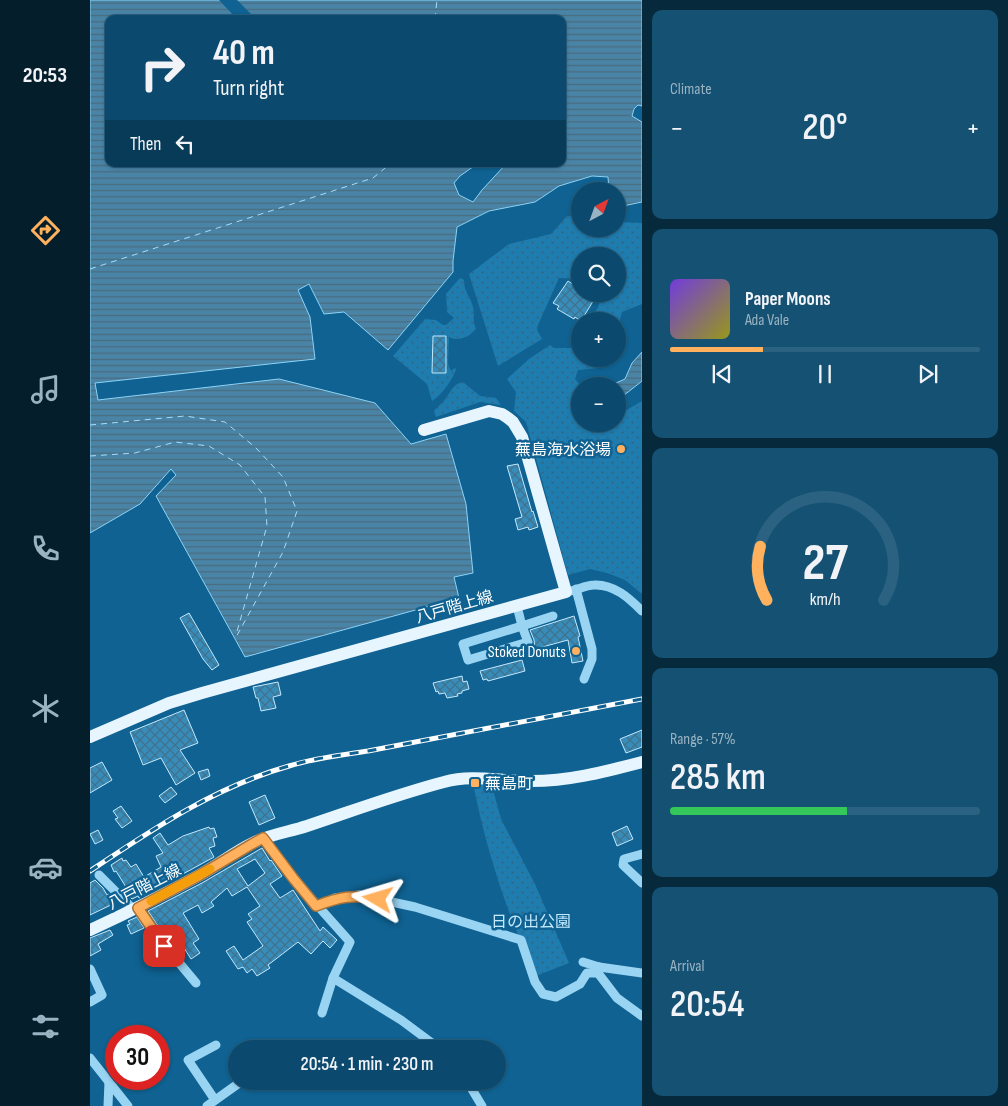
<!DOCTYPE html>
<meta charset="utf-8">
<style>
:root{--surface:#0b4a6e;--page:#145173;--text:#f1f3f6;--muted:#9ab3c2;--line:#2b6281;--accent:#ffb15d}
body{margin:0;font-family:"Sofia Sans Condensed","Noto Sans JP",sans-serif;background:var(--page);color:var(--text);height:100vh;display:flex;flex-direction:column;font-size:19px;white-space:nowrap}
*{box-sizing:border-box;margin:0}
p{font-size:16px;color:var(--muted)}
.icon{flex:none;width:28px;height:28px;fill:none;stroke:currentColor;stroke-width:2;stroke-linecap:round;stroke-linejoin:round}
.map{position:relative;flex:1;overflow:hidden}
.sheet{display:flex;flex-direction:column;gap:10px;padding:10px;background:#06293c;width:366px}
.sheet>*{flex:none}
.banner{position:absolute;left:15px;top:15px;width:461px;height:152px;border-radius:10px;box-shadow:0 1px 4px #0004,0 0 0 1px var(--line);background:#0b4a6e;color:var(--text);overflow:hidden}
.needle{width:32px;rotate:41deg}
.tools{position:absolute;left:481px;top:182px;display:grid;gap:10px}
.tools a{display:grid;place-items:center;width:55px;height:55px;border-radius:50%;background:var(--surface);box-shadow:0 1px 4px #0004,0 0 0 1px var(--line);font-size:25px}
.speed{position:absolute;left:15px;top:1025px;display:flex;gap:10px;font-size:25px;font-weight:700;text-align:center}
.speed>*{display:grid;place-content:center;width:65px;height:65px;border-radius:50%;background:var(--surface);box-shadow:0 1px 4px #0004,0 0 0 1px var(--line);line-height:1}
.speed .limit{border:8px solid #d22;background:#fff;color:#111}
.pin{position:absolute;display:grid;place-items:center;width:42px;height:42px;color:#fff;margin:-21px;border-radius:10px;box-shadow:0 2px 8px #0006}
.me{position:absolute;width:55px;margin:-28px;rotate:277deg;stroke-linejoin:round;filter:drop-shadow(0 0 4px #0008)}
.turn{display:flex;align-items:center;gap:18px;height:105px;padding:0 25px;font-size:22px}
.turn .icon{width:65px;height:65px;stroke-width:2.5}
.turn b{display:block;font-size:35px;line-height:42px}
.then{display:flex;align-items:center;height:48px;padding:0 25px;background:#0003;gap:10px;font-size:19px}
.big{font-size:38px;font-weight:600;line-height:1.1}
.sheet .widget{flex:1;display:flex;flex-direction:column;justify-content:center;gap:8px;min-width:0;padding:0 18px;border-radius:10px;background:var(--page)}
.sheet .dial{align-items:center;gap:0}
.dial svg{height:130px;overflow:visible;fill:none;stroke:var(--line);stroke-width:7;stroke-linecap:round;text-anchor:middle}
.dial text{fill:var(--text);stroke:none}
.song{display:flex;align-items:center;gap:15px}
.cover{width:60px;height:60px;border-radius:8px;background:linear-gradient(135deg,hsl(260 70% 55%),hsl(60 70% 35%))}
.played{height:5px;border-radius:2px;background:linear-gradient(90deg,var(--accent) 30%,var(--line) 30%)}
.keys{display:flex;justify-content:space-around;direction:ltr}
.heat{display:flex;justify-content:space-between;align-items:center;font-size:28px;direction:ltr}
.charge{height:8px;border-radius:4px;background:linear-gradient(90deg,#34c759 57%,var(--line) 0)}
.trip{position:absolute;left:138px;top:1040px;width:278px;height:50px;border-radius:25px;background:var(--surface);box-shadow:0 1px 4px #0004,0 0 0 1px var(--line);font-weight:600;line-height:50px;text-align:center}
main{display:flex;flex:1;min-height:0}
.tabs{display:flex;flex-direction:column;width:90px;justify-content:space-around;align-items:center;background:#041e2c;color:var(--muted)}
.tabs .icon{width:35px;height:35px}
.tabs .selected{color:var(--accent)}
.tabs b{font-size:22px;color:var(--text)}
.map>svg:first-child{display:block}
.grass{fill:url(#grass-dots)}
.water{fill:url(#water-rules);stroke:#8cd3f7;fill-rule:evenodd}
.pier{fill:#0f6292}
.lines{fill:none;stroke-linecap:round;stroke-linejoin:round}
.ferry{stroke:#a6ddfa;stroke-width:1;stroke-dasharray:6 5;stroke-linecap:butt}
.building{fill:url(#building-cross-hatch);stroke:#c2e9fe;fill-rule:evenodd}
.minor{stroke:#9ad4f3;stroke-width:9}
.major{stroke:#e7f5ff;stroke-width:12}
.rail-casing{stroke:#fff;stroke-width:5}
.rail{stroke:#0f6292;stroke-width:3;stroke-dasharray:9;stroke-linecap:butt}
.route-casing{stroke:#a6733c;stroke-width:12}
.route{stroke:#ffb15d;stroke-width:9}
.slow{stroke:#f59e0b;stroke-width:9}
.poi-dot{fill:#ffb15d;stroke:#0f6292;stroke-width:2}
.labels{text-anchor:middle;stroke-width:5;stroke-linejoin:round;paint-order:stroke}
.poi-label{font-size:16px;fill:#fff;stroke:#0f6292;text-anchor:end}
.street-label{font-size:16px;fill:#fff;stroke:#0f6292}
.park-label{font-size:16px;fill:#c2e9fe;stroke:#0f6292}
</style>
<main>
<nav class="tabs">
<b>20:53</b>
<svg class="icon selected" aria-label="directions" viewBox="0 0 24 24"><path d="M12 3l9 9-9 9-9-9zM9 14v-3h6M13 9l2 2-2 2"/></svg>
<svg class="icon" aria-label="music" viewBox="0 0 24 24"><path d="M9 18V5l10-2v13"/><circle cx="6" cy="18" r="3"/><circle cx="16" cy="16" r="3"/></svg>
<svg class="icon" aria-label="phone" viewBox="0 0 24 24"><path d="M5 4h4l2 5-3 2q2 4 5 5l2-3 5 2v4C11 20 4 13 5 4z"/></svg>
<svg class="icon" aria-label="climate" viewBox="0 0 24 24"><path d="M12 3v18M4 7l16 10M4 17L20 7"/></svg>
<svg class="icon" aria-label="car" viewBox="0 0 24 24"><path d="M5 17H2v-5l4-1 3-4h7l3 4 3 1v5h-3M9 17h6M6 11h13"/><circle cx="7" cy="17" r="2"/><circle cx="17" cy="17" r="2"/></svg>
<svg class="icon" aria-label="filters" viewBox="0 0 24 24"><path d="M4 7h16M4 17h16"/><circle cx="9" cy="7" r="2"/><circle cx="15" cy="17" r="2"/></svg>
</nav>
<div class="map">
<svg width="552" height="1106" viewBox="0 0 552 1106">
<defs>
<pattern id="grass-dots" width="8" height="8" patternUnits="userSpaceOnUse" patternTransform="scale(1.25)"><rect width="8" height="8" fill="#1e7caf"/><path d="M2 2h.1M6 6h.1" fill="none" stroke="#336682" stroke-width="1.8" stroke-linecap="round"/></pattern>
<pattern id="water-rules" width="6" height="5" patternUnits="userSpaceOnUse" patternTransform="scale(1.25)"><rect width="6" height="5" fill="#4984a6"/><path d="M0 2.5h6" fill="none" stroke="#4a6b7e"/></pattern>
<pattern id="building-cross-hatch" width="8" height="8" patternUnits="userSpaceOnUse" patternTransform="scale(1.25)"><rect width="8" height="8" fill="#388cba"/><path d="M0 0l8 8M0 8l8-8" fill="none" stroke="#40728e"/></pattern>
</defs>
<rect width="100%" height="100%" fill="#0f6292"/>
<g class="grass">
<path d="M477,216L490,217V229H528V222L552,223V304L532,312L528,326V321H501L512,298L511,294H528V256H490V279L469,278L448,325L447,330L452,339L408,366L379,274L419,244L461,234Z"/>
<path d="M370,278L374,280C374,293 381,297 383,307C385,315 382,321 386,329C379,337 369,342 359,337L358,364L361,371L365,368L366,369C364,378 350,397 342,401L337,384L303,356L335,319L346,320L353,325H356L364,318L357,312L356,294Z"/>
<path d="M460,345L464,348H489L490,346V359H518L509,368L488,370L485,379L491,386L490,424H528V411H535L552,401V594L535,580L517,573L500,569L478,575L436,422L424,411L426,392L417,379L439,359Z"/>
<path d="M373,382L390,396L406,398L411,405L390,402L346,417L344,411C347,407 350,405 353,402C360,394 362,384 373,382Z"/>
<path d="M401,782L411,819L445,884L479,963L446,976C417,914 396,850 383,783Z"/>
</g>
<g class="water">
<path d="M0,0H552V106L548,105L544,109L542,116L552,122V202L528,207V191H519L518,177L502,176L469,186L445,202L399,211L367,227L363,261V272L298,350L254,312L234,314L219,284L208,290L220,317L225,359L5,383L8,400L189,379L285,403L321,444L356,434L376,504L383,573L364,577L369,598L155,657L66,496L86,475L81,469L50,504L0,533ZM19,19H472V164H416L392,190L383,202L369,195L364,183L370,176L387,164H19Z"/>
<path d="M552,352V381L528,400V386H519L535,379L542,363Z"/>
</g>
<path class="pier" d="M129,0H147L166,19H147Z"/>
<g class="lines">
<g class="ferry">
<path d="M345,19L347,0"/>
<path d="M0,269L283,178L300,164"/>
<path d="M0,425L95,416L135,422L166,448L193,477L207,511L193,552L145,639"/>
<path d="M0,456L45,453L85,442L119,446L150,465L175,497L177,526L146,635"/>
</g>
</g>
<g class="building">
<path d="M478,281L490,289V294H498L505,298L491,321L485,317L484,319L467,309L469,306L463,303Z"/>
<path d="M343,336H356V373H342Z"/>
<path d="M428,464L442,512L443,511L448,527L439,530L438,527L428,530L425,519L432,517L417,466Z"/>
<path d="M99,613L129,665L122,670L113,659L90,618Z"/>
<path d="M484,616L490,636L488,637L493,661L482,663L478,640L445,649L444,640L440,630Z"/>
<path d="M432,660L435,671L398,681L397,679L393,680L390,671Z"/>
<path d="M372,676L373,682L377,681L379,689L372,691V693L367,694L368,696L357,698L355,693L349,694L348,691L346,692L343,683Z"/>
<path d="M188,682L191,695L183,697L186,708L171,711L168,698H166L163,687Z"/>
<path d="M94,710L108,743L90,750L105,773L86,785L71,758L53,765L40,732Z"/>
<path d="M552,730V747L536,753L530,739Z"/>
<path d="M12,762L22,780L0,793V768Z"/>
<path d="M118,769L120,776L111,780L108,772Z"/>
<path d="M81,787L87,794L75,803L69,796Z"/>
<path d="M175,795L185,818L169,825L159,802Z"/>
<path d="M31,806L42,821L32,828L25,819L28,818L23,811Z"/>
<path d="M537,826L543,839L527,846L522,833Z"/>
<path d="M119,827L120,829L124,828L127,837L123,838L125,846L119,848L124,857L49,898L48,896L42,899L39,896L37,893L39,892L26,871L24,872L21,865L32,858L33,861L36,860L41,867L46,864L54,877L71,867L66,856L73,853L63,838L70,833L78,845L93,836Z"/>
<path d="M8,830L13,840L5,844L0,834Z"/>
<path d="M172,848L180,861L181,860L192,876L180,884L190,898L203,890L230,931L233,927L247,940L240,948L233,941L221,954L208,942L178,965L180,968L167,976L162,969L157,973L153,967L148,969L136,951L144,946L153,960L173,946L157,922L162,919L158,914L170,906L157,887L142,896L137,888L121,902L124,906L112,913L108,905L93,913L109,939L103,943L110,953L101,959L94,948L88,952L82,945L89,941L80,927L72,932L58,911L112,883ZM165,859L175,873L158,886L147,869Z"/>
<path d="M5,880L13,888L17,895L19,894L22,897L25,903L0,915V883Z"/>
<path d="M47,917L54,928L41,934L37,925L40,924L38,921Z"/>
<path d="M20,930L23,935L8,944L11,950L0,956V938Z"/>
</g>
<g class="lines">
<g class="minor">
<path d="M486,589L502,649V659L494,679"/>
<path d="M481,591C489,589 497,585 504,585C524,584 539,598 552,611"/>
<path d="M427,606L432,626L463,616"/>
<path d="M432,626L438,642L378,660L373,644Z"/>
<path d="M173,838L203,878L260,942L243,978L232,1013"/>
<path d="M552,854L534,859L533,865L552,883"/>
<path d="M9,875L44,910"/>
<path d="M226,906L245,898L269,895L325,907L431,940L445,982L453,994L466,997L490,984L497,973H508"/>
<path d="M48,908L75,946L106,983"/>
<path d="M493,962L509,967L552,973"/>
<path d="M509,967L508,973L527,998L552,1016"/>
<path d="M0,969L12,995L0,1002"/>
<path d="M243,978L311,1020L350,1049"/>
<path d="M0,1058L38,1106"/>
<path d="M377,1081L392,1106"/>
<path d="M125,1100L98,1060L126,1045"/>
<path d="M18,1106L19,1082"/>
<path d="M117,1106L152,1081"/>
</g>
<g class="major">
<path d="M0,737L79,703L112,693L476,592L432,437L423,422L418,418L412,414L399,411L334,430"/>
<path d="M0,930C37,913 73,895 108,876C127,866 144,852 163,843C180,834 199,832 217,826C262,811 308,794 354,782C382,774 408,781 436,781C476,782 514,772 552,762"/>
</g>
<defs>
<path id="rail" d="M0,871C63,829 125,787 199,766C225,758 251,755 278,751L552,699"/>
</defs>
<use href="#rail" class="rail-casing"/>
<use href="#rail" class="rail"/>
</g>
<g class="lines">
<defs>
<path id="route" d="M74,946L48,908L110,875L162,844L173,838L203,878L226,906C249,897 264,894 288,899"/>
</defs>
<use href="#route" class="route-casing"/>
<use href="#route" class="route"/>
<path class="slow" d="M61,901L120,869"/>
</g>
<g class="poi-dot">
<circle cx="531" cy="449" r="5"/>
<circle cx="486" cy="651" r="5"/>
<rect x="380" y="778" width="10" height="10" rx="2.5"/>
</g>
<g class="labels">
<g class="poi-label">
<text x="521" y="455">蕪島海水浴場</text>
<text x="476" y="657">Stoked Donuts</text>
<text x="395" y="789" text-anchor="start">蕪島町</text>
</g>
<g class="street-label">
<text transform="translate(364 606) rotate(-16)" y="6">八戸階上線</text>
<text transform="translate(54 886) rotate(-27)" y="6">八戸階上線</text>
</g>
<g class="park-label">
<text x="441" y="927">日の出公園</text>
</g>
</g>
</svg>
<div class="tools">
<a><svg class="needle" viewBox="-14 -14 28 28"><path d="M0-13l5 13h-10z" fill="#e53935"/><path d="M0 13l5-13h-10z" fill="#9ab3c2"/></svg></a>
<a><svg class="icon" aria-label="search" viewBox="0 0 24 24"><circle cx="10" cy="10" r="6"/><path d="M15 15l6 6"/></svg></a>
<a>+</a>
<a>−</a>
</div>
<div class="speed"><div class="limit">30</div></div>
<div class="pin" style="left:74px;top:946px;background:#d93025"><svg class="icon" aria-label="arrive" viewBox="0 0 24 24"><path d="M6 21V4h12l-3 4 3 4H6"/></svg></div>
<svg class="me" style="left:288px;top:899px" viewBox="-20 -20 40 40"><path d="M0-17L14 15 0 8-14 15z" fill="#ffb15d" stroke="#fff" stroke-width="4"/></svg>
<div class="trip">20:54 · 1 min · 230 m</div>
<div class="banner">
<div class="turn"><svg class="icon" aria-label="right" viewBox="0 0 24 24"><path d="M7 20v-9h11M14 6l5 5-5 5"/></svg><div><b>40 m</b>Turn right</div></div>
<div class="then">Then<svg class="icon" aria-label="left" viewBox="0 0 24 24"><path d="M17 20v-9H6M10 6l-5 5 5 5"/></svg></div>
</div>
</div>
<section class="sheet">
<div class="widget"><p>Climate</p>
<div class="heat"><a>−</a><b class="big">20°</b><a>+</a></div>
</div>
<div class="widget">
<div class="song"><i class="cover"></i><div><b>Paper Moons</b><p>Ada Vale</p></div></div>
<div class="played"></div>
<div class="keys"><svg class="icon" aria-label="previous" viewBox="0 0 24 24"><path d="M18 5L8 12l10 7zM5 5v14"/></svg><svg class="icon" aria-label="pause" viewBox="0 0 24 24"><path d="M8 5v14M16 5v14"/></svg><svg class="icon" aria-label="next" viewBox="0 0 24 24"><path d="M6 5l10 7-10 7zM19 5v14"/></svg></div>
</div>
<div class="widget dial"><svg viewBox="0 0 100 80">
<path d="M14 69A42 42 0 1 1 86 69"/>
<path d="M14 69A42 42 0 0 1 10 36" stroke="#ffb15d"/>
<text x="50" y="56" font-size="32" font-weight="700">27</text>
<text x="50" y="72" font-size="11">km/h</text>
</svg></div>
<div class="widget"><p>Range · 57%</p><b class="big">285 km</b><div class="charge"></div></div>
<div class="widget"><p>Arrival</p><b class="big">20:54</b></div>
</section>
</main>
